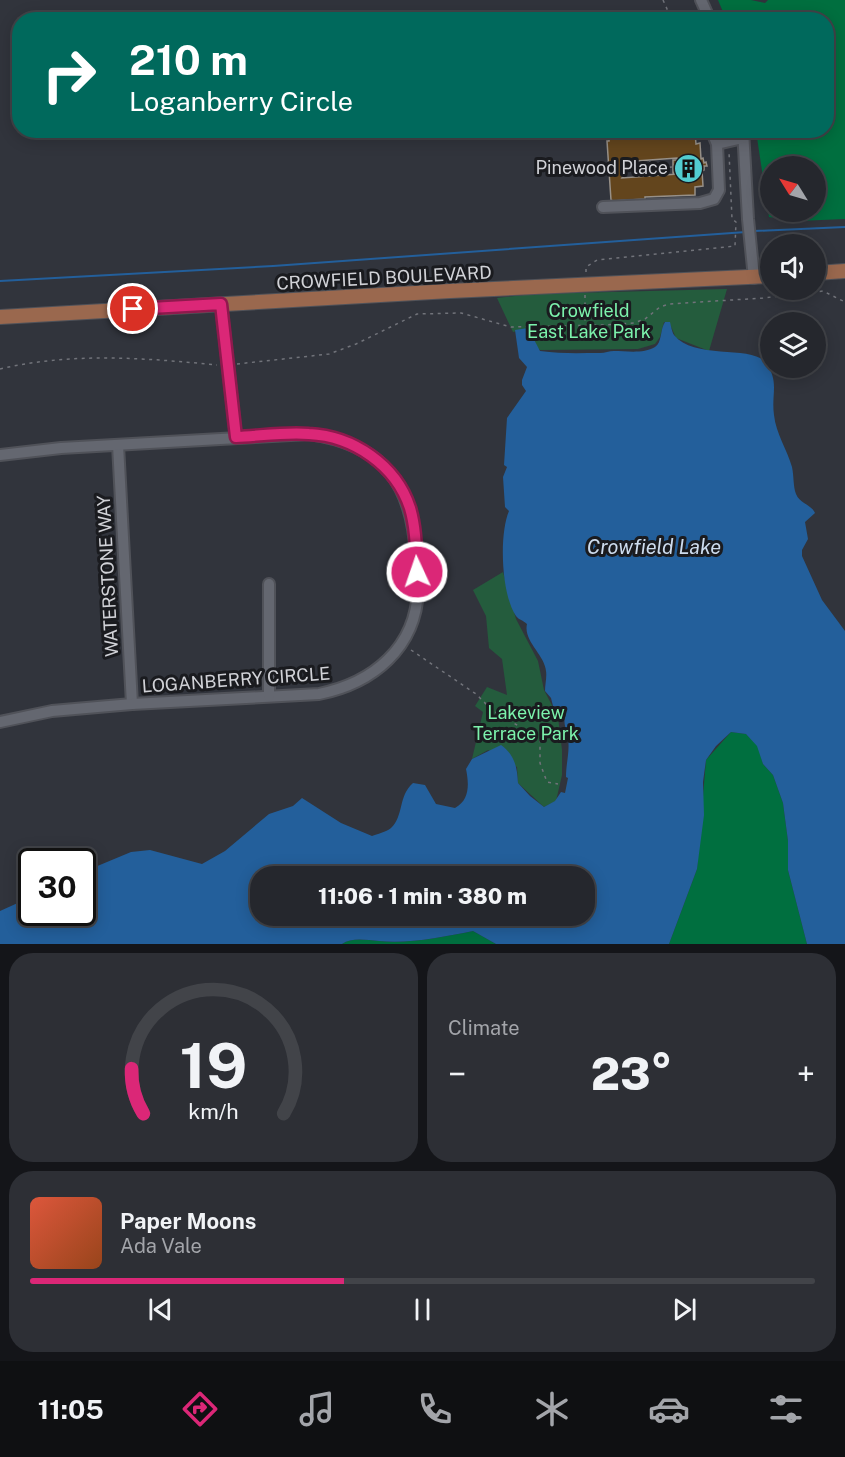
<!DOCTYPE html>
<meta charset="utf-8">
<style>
:root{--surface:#25272d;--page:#2d2f35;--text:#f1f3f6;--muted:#a3a5aa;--line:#424449;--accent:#db2777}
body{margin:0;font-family:"Public Sans",sans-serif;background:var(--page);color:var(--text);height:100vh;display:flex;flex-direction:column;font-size:22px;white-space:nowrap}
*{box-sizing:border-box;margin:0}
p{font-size:20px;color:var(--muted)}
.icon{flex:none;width:33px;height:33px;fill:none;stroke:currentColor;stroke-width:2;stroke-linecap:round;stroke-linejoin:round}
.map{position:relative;height:944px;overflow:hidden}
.sheet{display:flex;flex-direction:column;gap:9px;padding:9px;background:#141519;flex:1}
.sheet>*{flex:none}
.hud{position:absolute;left:12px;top:12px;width:822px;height:126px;border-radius:24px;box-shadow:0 3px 15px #0003,0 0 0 2px var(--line);background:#00695c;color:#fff;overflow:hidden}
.needle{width:39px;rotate:307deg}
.tools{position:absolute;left:760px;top:156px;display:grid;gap:12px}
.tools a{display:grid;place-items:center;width:66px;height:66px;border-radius:50%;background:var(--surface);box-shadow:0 3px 15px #0003,0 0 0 2px var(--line);font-size:30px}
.speed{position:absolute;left:18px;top:848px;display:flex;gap:12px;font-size:30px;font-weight:700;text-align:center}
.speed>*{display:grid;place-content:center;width:78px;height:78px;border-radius:50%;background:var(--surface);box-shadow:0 3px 15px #0003,0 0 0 2px var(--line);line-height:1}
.speed .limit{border:3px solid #111;border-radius:9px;background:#fff;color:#111}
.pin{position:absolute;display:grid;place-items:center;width:51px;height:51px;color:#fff;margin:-26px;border:3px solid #fff;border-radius:50%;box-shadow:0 2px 6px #0007}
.me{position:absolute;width:66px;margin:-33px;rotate:357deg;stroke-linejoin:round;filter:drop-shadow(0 0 4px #0008)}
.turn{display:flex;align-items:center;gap:21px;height:126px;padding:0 18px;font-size:27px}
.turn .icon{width:78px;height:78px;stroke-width:2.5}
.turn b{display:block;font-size:42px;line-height:51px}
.big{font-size:45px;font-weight:800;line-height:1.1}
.sheet .widget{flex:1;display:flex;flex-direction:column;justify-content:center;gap:9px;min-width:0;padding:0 21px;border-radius:24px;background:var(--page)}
.sheet .dial{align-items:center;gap:0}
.dial svg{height:156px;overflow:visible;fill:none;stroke:var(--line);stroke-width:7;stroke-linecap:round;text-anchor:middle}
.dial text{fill:var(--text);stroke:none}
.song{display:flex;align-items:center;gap:18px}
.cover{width:72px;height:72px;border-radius:9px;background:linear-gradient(135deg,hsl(10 70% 55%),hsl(20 70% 35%))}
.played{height:6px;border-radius:3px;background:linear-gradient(90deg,var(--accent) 40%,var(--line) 40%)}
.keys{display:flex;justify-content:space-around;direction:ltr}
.heat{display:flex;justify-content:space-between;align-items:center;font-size:33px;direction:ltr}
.sheet .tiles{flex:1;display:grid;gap:9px;grid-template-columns:1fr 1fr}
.widget:last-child{grid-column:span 2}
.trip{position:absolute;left:250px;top:866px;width:345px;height:60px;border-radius:24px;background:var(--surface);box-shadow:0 3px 15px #0003,0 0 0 2px var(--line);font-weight:800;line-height:60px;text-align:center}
.dock{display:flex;height:96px;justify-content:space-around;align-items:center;background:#0f1012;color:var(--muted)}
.dock .icon{width:42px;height:42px}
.dock .selected{color:var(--accent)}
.dock b{font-size:27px;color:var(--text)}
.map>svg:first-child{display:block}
.green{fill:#245c3d}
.forest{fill:#006f3f;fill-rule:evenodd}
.water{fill:#235f9b;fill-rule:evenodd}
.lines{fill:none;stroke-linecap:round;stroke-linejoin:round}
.stream{stroke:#235f9b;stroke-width:2}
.building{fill:#63451d;stroke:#979088;stroke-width:1.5;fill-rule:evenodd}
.minor-casing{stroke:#505259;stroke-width:14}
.major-casing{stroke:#505259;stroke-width:16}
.path{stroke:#71737a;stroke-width:1.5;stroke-dasharray:3 4.5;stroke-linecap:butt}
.minor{stroke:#646770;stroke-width:10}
.major{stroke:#9a684e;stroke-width:14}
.route-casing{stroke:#8e194d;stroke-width:15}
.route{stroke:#db2777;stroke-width:10}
.labels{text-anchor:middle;stroke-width:6;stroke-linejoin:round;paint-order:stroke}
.poi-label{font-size:18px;fill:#d1d2d7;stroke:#1a1b1f;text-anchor:end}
.street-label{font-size:18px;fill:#d1d2d7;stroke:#1a1b1f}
.park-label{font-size:18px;fill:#7cf2ac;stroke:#1a1b1f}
.water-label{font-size:20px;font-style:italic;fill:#cddcee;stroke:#1a1b1f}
</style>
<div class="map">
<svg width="845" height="944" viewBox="0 0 845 944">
<rect width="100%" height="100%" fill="#31343c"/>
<g class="green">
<path d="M727,289L709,351L676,338L669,322H664L660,337L655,344L638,349L540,350L533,344L527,329L513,332L497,298L533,294Z"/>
<path d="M503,572L516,619L538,661L544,690L558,717L562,750V775L556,801L544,807L518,783L517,767L488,750L472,759L483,712L475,706L487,687L507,695L502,659L489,648L486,616L473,590Z"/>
</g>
<g class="forest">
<path d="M718,0H751L765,3L768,0H845V219L798,221L769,217L756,131L826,130V20L726,19ZM771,166H816V212H771Z"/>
<path d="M731,732L746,734L758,746L763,764L773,775L783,803L788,841V870L807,944H669L697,869L706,760Z"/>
<path d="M473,931L496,944H342C352,937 366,940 379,941C409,944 443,937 473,931Z"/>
</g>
<path class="water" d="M665,322H670C671,326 672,332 674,335C694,360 751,345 765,362C780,381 771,393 774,415C776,434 787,449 792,467C794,476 793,486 796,494C800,504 811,504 815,513L805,522L808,539L802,550V556L822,600L845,631V944H807L788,870V841L783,803L773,775L763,764L757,746L746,734L731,732L716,746L706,760L703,782L704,815L697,869L669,944H496L473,931C443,937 409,944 379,941C366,940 352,937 342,944H0V911L31,897L32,912H82L83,872L131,852L150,850L202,864L225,851L269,814L293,806L302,798L341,823L372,836C377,834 386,832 391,828C404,816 398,796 413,783L425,785L436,804L455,808C470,800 469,784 466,769L472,759L501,745C515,755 517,767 518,783L530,796L544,807L555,801L561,792L565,793L568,778L566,777C566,761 571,749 567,733C565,726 563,722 566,715L560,707L553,706L551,698L545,691C545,685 547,677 546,671C545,655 523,641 527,624C523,620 519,620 516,616C501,594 499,534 509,511L505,507L503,477L507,467L504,465L507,418L526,391L522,385V380L527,367L519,358L515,330L528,328L540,351C561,354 580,353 600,353C605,353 609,351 614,351C626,351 644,354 655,347C662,343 660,329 665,322ZM261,876H585V915H261Z"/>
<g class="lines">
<g class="stream">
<path d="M754,231L845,227"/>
<path d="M0,281L273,266L746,232"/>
</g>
</g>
<path class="building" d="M695,133L696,144L700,143L701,159L703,158L704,163L706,162L707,166H704V170L702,171L703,186L695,187V195L645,197V199L613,201L611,200L607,141H609V139L643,136V139ZM677,158L678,160H673V173L678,174L622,178L624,175L622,162Z"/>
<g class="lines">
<defs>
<g id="minor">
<path d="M701,0L710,20"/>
<path d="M711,130L717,144"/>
<path d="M743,130L748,219L754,278"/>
<path d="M603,207L700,203L714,199L719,190L717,144L743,138"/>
<path d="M221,304L236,437"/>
<path d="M118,445L132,704"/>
<path d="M0,455L61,448L309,434C384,444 413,485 416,558C417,568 418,579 418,590C416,648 373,683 319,694L132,704L52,711L0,722"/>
<path d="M269,584V696"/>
</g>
<g id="major">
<path d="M816,273L845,271"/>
<path d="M0,317L450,291L771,276"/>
</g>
</defs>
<use href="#minor" class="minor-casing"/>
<use href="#major" class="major-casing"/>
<g class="path">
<path d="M663,0L672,20"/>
<path d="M650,160L651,176"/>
<path d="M624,170L673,167"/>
<path d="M586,272V267L597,260L735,246L736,222L732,219L729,152"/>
<path d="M585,295V326"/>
<path d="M237,364L329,354L356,344L417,314L461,313L511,327L604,325L634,323L645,319L660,307L669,304L763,298L823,291L845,302"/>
<path d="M0,369C71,352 145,358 217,365"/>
<path d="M411,650L476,694L492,710L540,739V763L547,782L558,784"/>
</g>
<use href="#minor" class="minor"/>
<use href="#major" class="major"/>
</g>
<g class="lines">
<defs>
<path id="route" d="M133,309L221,304L236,437C260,436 285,432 309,434C353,436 396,465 410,508C416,528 416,550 417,572"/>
</defs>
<use href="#route" class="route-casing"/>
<use href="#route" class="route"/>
</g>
<defs>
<symbol id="building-disc" viewBox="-11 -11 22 22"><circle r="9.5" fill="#52ccd0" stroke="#1a1b1f"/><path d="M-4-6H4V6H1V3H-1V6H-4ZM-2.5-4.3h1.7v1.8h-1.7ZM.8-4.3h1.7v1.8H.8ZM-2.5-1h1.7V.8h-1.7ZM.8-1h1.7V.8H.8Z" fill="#111"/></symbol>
</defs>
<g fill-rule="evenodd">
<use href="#building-disc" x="672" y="152" width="33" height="33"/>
</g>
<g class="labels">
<g class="poi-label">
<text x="668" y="174">Pinewood Place</text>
</g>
<g class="street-label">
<text transform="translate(384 278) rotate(-3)" y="6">CROWFIELD BOULEVARD</text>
<text transform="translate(108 576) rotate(-93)" y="6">WATERSTONE WAY</text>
<text transform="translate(236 680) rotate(-4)" y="6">LOGANBERRY CIRCLE</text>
</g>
<g class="park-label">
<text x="589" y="317">Crowfield<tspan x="589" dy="21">East Lake Park</tspan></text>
<text x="526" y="719">Lakeview<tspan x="526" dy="21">Terrace Park</tspan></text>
</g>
<g class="water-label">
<text x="654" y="554">Crowfield Lake</text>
</g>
</g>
</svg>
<div class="tools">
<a><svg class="needle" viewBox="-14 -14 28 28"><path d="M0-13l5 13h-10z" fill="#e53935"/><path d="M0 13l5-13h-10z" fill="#a3a5aa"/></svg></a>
<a><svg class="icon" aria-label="sound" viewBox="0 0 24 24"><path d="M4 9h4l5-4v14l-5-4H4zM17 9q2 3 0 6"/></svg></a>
<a><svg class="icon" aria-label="layers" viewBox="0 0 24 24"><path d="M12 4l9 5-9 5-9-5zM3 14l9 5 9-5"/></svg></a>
</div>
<div class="speed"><div class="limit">30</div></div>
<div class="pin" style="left:133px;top:309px;background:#d93025"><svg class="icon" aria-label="arrive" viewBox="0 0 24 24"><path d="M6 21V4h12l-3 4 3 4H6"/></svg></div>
<svg class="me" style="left:417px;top:572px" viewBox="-20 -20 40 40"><circle r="17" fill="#db2777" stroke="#fff" stroke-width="3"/><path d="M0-11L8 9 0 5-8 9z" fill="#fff"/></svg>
<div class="trip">11:06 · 1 min · 380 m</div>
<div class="hud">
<div class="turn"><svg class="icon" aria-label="right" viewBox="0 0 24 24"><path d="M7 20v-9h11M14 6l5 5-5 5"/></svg><div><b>210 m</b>Loganberry Circle</div></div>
</div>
</div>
<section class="sheet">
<div class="tiles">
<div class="widget dial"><svg viewBox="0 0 100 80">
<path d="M14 69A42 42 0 1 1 86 69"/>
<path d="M14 69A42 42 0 0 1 8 46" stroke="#db2777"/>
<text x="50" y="56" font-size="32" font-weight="700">19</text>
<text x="50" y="72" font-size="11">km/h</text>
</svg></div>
<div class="widget"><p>Climate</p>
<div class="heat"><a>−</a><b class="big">23°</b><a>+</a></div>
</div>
<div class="widget">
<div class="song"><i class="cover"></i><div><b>Paper Moons</b><p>Ada Vale</p></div></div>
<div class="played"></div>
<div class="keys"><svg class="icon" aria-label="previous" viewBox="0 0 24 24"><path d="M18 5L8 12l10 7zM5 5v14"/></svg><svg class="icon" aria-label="pause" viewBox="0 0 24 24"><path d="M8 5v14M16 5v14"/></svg><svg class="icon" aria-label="next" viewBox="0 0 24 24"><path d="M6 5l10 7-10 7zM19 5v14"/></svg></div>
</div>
</div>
</section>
<nav class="dock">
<b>11:05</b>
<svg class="icon selected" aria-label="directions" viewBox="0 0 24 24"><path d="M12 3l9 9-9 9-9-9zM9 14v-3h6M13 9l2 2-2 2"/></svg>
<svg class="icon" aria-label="music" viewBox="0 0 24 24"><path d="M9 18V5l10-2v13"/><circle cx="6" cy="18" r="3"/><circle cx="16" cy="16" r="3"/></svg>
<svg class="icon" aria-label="phone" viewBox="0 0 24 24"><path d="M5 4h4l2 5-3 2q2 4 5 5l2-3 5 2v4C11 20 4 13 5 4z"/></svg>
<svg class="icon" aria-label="climate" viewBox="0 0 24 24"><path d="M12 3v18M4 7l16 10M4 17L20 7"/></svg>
<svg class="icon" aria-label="car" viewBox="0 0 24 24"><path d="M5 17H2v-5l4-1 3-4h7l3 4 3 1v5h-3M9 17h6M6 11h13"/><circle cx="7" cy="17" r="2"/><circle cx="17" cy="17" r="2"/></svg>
<svg class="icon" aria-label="filters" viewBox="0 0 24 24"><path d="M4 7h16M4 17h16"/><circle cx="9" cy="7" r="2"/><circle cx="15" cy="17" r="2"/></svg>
</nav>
